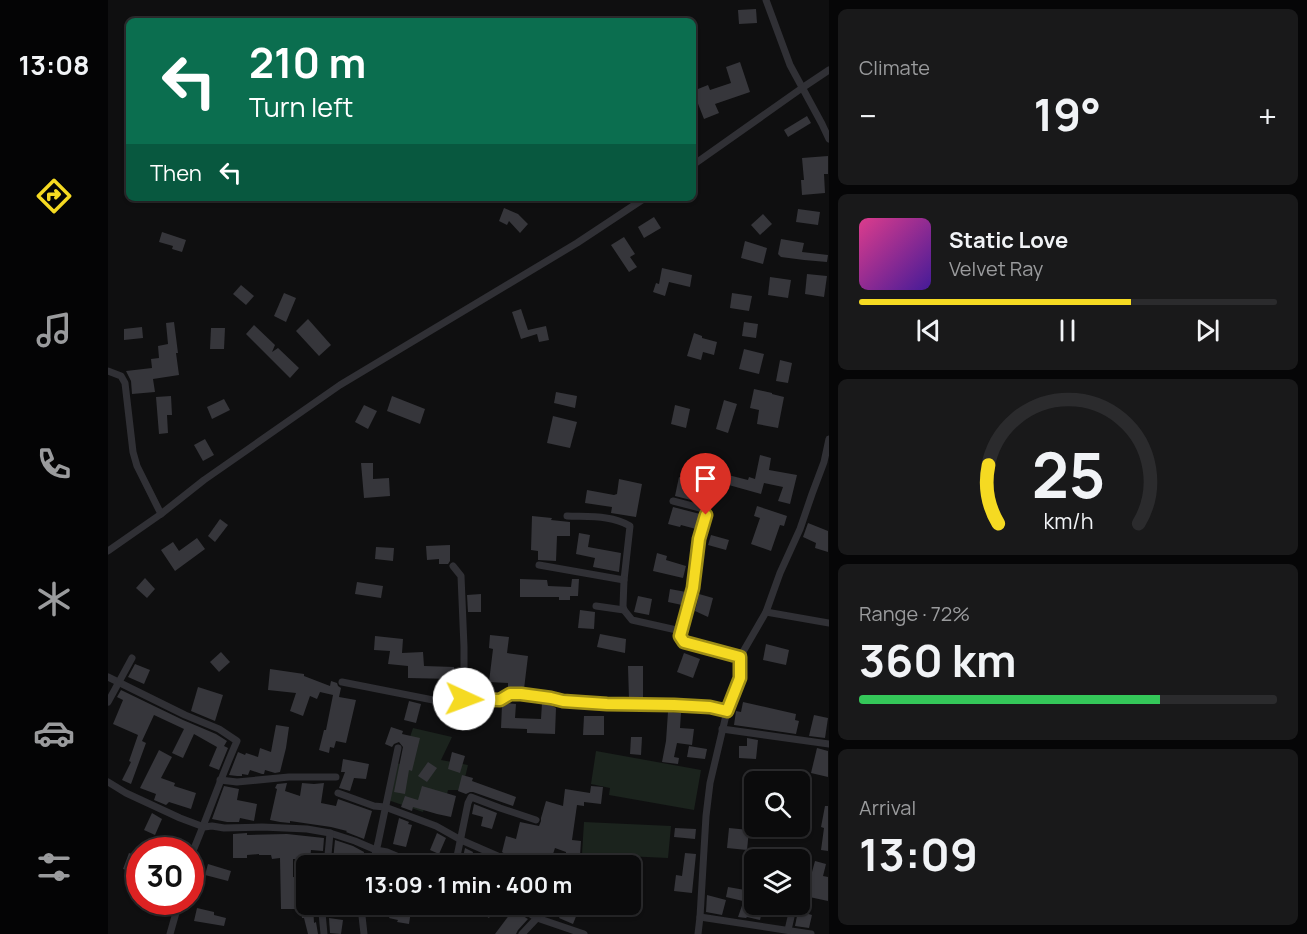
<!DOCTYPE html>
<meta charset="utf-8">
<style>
:root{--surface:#0b0b0c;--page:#19191a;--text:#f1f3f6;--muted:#9a9b9d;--line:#2b2b2d;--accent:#f5da22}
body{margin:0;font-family:Manrope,sans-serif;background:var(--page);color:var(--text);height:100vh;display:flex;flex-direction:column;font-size:22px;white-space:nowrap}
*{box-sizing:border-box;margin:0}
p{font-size:20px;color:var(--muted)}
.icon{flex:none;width:33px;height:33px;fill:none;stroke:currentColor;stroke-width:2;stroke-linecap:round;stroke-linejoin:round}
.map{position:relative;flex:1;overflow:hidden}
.panel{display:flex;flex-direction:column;gap:9px;padding:9px;background:#060607;width:478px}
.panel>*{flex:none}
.banner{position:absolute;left:18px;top:18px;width:570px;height:183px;border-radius:9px;box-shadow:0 2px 4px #0004,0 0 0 2px var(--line);background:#0b6e4f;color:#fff;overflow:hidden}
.tools{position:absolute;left:636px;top:771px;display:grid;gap:12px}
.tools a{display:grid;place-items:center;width:66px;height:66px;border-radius:9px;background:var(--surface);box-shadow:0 2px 4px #0004,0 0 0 2px var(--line);font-size:30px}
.speed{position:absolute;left:18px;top:837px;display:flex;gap:12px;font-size:30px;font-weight:700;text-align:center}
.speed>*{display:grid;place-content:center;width:78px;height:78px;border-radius:50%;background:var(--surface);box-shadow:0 2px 4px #0004,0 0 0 2px var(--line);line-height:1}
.speed .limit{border:9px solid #d22;background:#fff;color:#111}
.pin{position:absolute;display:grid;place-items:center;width:51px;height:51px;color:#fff;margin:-62px -26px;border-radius:50% 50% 50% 0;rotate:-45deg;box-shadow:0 0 6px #0007}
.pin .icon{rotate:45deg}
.me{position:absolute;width:66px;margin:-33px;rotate:92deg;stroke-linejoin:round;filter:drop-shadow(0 0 4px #0008)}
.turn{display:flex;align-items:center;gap:21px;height:126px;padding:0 24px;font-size:27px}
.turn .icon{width:78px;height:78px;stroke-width:2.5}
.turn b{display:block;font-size:42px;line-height:51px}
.then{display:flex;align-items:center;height:57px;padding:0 24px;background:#0003;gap:12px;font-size:22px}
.big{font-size:45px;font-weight:700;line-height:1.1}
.panel .widget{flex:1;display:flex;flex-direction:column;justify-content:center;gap:9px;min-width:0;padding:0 21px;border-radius:9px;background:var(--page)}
.panel .dial{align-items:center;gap:0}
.dial svg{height:156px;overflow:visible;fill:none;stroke:var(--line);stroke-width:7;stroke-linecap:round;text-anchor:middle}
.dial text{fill:var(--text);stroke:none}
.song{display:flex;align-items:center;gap:18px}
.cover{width:72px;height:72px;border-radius:9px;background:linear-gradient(135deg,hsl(330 70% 55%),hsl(260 70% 35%))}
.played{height:6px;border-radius:3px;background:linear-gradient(90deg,var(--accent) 65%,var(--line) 65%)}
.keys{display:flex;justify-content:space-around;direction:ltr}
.heat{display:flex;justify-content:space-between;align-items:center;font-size:33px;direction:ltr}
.charge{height:9px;border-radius:4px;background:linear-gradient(90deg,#34c759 72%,var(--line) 0)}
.trip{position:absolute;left:188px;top:855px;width:345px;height:60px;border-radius:9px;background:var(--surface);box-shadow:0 2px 4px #0004,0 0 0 2px var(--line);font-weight:700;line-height:60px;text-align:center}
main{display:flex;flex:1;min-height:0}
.menu{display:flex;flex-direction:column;width:108px;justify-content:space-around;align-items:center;background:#040405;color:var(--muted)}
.menu .icon{width:42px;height:42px}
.menu .current{color:var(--accent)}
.menu b{font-size:27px;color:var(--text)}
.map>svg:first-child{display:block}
.green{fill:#1b231d}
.building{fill:#36363b}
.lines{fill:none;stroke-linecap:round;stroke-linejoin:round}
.street{stroke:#303035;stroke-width:7}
.route-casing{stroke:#9f8e16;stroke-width:15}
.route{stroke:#f5da22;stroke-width:10}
</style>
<main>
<nav class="menu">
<b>13:08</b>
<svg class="icon current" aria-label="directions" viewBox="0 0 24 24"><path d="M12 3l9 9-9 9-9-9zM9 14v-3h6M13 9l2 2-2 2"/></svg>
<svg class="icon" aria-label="music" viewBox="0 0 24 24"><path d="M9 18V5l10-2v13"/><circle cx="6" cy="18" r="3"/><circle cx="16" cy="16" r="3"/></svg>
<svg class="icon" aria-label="phone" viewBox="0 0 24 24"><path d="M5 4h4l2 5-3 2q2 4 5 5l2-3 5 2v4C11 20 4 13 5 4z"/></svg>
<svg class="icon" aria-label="climate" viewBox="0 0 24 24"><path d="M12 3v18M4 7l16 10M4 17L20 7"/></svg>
<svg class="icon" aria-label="car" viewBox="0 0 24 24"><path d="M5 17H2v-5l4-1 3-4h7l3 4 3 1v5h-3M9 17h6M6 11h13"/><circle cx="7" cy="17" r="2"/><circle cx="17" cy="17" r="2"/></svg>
<svg class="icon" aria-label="filters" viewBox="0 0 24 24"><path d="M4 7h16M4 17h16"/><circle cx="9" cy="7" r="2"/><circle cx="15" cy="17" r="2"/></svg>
</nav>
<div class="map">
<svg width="721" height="934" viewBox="0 0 721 934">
<rect width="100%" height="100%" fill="#0f0f10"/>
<g class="green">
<path d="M305,728L344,737L333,760L360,765L354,790H340L337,803L319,801L315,812L280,800L286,763L293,764Z"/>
<path d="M488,751L593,770L586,810L501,795L502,788L483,784Z"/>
<path d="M476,822L563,826L560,858L474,854Z"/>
</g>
<g class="building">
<path d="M648,9L649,23L631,24L630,10Z"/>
<path d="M632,62L642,92L607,104L611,113L596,119L585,91L600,85L602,90L623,83L618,67Z"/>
<path d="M699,116L703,123L680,137L676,130Z"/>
<path d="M720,156V174H716L717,193L694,195L693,180H696L694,158Z"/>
<path d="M396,208L410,214L420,224L412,233L401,221L399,225L391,221Z"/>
<path d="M690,209L712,212L710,225L688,222Z"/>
<path d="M655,214L664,224L652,235L643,225Z"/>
<path d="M546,217L553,228L536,238L530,227Z"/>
<path d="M54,232L78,240L74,252L64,249L65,246L51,242Z"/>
<path d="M516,237L527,254L522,257L529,267L521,272L503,245Z"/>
<path d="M673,239L696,243L694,252L720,255L719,262L696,260L673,257L670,254Z"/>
<path d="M637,241L659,248L655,264L633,258Z"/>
<path d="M554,268L584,275L582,287L561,282L557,296L545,292L548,283L551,284Z"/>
<path d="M699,274L719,276L716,297L697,294Z"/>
<path d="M662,277L683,280L680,298L660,295Z"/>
<path d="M133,285L146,296L138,305L125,294Z"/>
<path d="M176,293L188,298L178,322L166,316Z"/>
<path d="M624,293L644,296L641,311L622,308Z"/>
<path d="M413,309L420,330L438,326L441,340L431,342L429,334L413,339L404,312Z"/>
<path d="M200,319L223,345L211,356L188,331Z"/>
<path d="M66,322L70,353H68L71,375L45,379L47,392L24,394L23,381L18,371L44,368L43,359L51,358L50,346L60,344L58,323Z"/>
<path d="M636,322L650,324L648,338L634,336Z"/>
<path d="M146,325L167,345L164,352L170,348L191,368L182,378L138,334Z"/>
<path d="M34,327L35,338L16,340V329Z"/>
<path d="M103,328H117L116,349H102Z"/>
<path d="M586,333L594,336V338L609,342L606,355L595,352L593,360L579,356Z"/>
<path d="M636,349L656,354L651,374L631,369Z"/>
<path d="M672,360L684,363L680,383L668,381Z"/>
<path d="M646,389L664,393V394L676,397L670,428L649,424L651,410L642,408Z"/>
<path d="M448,392L469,396L467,408L446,403Z"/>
<path d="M63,396L64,415H59L60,433L51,434L48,397Z"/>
<path d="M284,396L317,409L312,424L279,411Z"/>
<path d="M116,399L122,410L104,419L99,407Z"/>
<path d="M616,400L629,404L620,433L608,429Z"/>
<path d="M256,405L269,411L260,429L247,422Z"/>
<path d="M567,405L582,409L578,428L563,424Z"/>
<path d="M445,416L469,422L462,448L439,443Z"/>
<path d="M97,439L106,455L95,461L86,445Z"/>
<path d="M652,455L663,458L661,470L689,475L682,504L670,501L675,487L656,483L653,494L610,482L612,473L640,480L641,477L647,479Z"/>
<path d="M253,463H265V479L281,478L282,496L256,498Z"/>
<path d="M571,477L588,481L583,500L567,496Z"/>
<path d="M511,479L534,484L528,517L503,513L504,507L477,503L479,490L506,495L509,494Z"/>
<path d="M649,506L679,516L676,526L672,525L663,551L643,544L652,518L646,516Z"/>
<path d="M565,507L592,514L588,529L573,525L572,527L560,524Z"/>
<path d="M424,516L444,518L443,520L462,522V536H449L448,561L430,560V551L423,550Z"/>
<path d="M112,519L120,525L107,542L100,536Z"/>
<path d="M700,523L720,531V552L707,548L708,543L695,537Z"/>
<path d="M471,533L482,535L480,547L513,553L511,572L485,567L487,558L468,554Z"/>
<path d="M603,535L621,540L618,550L600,545Z"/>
<path d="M89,538L97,549L67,571L53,550L65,542L71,551Z"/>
<path d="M342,545V561L340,564H331V559L319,560L318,546Z"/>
<path d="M268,547L286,548L285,561L267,559Z"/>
<path d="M549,553L559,556L558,560L578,566L575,578L545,571Z"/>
<path d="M37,578L47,589L39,598L28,588Z"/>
<path d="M412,579L439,580L440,586L463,587L464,579H471L470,596H462V600H451V597H412Z"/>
<path d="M249,582L275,586L273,598L247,594Z"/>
<path d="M562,589L578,592L574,605L560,602Z"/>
<path d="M373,594V612H360L359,595Z"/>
<path d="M591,594L605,598L600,617L587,611Z"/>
<path d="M530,596L544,599L541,615L526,612Z"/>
<path d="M472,610L487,612L486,629L470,628Z"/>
<path d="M492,634L518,639L517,653L489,647Z"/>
<path d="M382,635L401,637L399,653L420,656L416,689L400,688V683L381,682L385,649L381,648Z"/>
<path d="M267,636L295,639L294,653L315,652L316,666L346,667V679L300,678V666L280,664L282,651L266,650Z"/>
<path d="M658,644L681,650L678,665L655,660Z"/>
<path d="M113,652L122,662L111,672L102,662Z"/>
<path d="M576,653L592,659L585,678L569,672Z"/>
<path d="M27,664L42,670L36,684L20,677Z"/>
<path d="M520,666H535V699H521Z"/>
<path d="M162,669L196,674V676L222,686L223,681L229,683L230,686L233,688L231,697L248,700L238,743L228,741L226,748L222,747L221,753L211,750L216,730H218L225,695L212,692L209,699L202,696L195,716L182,711L188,693L160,690Z"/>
<path d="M90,687L115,695L107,721L83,711Z"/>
<path d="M13,690L75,720L108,734L119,741L116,746L120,748L111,770L101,766L109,747L86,734L75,758L64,753L76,729L46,715L34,741L38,743L23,784L14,780L23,762L21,761L30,735L5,724L15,700L9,697Z"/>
<path d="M301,701L313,704L308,723L296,720Z"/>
<path d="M635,702L688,714L687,720L691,721L688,734L626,725L628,711L633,712Z"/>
<path d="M397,703L408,704L407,718L433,719L434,703L441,704L448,708L447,734L419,733V729L393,728L394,705Z"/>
<path d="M560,712L573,713L572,728L586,729L584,745L569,743L566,757L571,758L570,764L554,762L558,741Z"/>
<path d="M706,715L720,718L717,738L701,736Z"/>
<path d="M476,716H496V735H475Z"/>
<path d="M168,725L181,727L178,748L172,772L167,773L157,770L156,774H154L142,770L140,775L134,774V776H129L121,775L130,752L137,755L138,753L150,757L152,748L163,752Z"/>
<path d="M283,727L295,731L294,734L312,738L304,771L301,770L297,794L286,792L295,747L291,742L286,744L284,747L277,744Z"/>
<path d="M523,737H534L533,755L522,754Z"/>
<path d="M639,738L650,740L648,759L631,758V746H639Z"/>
<path d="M581,746L599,749L597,759L579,757Z"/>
<path d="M709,748L720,751V777L703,773Z"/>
<path d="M51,750L64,757L53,778L67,783L66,786L88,793L83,809L61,802L58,805L46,800L48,794L32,788Z"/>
<path d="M344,752L357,756L352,773L340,769Z"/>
<path d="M235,759L261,764L258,779L246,778L242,791L231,788L237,772H233Z"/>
<path d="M320,762L329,768L319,782L310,776Z"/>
<path d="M354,775L365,778L364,781L408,797L405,806L365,792H362L358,794L350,791Z"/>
<path d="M179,783L177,791L192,796L194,783L206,784L216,783L213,803L228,806L230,799L264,811L256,839L238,832L239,831L223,827L182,821V823L172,822L162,820L169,789L167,788L169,784Z"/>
<path d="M116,786L131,789L129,800L149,804L146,821L132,818L131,822H119L104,819Z"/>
<path d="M314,786L348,796L343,817L329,814L305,807L304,811L293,807L297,796L310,800Z"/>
<path d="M483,786L495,787L493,804L476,802V806L469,805L464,840L473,841L472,856L458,855V852L447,848L441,866H429L424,864L425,860L409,855L405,866H391L392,863L395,862L397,859V854L394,852L398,836L408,839L412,822L431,826L433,821V818L438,801L455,806L457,789L482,793Z"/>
<path d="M366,804L389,813L384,829L373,826L375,817L364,814Z"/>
<path d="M717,806H720V851L713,850L716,828L713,827Z"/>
<path d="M44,813L54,819L47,835L36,830Z"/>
<path d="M291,818L301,822L300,824L304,825L298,847L285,844Z"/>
<path d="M567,828L588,829L587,839L566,837Z"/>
<path d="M621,828L641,830L639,850L619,848Z"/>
<path d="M139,833V835L179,834L216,838L215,851L203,850L202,860L185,859V877L198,878V904H205L206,923L208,922L210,934H200L196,918H194L193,909H173L172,858L164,859L163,855H151V854L139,855V858H125V834Z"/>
<path d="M329,833L338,838L331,854L322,850Z"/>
<path d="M227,840L245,846L256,852L254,866H237L225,861Z"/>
<path d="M357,848L365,852L363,860L376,866H353Z"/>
<path d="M21,853L32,857V874L15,869Z"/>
<path d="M577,853L588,854L584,893L566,891L568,875L574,876Z"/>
<path d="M707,861L718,864L715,876L720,877V901L692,895L699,870L704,872Z"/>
<path d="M100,864L123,871L120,881L97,875Z"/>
<path d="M620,887L637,890L635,901L618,897Z"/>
<path d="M599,895L618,900L614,915L598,912Z"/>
<path d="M637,897L645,900L644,904H656L652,920L639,917L638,918L630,917Z"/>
<path d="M263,904H289L288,908L303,911L301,924L289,922L290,920L281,918L283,913L262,906Z"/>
<path d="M346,904H390L381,918L361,906L357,916L344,911Z"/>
<path d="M458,904H499L496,915L471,909L465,924L451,918Z"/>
<path d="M89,908L106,912V915L118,918L116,926L86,921Z"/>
<path d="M405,910L420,919L410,930L408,934H387Z"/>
<path d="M690,911L704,915L701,928L687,926Z"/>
<path d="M221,918L235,920L233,934L222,933Z"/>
</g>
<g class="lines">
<g class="street">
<path d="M658,0L682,65L714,124L721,139"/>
<path d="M585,165L694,88L721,70"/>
<path d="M0,371L13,376L17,383L25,452L29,466L53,514"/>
<path d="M565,501L592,508L597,510L598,515L591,539L585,588L573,631"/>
<path d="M0,551L53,514L96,480L232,385L469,243L537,198"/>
<path d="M431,565L516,580L522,526C504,515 481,517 459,516"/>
<path d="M345,566L353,576L356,647V699"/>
<path d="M516,580L515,606L516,610L524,620L573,631L572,637L576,642L632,657"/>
<path d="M488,606L516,610"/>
<path d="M658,612L721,623"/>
<path d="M0,677L77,715L111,729L129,741C112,779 99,819 82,858"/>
<path d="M234,682L325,700L351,699L392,700L402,694H413L443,698L455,701L499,704L566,705L601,707L619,711"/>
<path d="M0,702L24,658"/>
<path d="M614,729L721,744"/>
<path d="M112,780L129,782L181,777H228"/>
<path d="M0,782L18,793L72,818L96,827L104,826L116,828L154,827L199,829L222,833L247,841L268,850L279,852L312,866"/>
<path d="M230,793L266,806L277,807L328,826L353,840L392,857"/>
<path d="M219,866L222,833"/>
<path d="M264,866L270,843L290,748"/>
<path d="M347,866L360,803L363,797L392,808L428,820"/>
<path d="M692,878L694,865"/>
<path d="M214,904V913L216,934"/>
<path d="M406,904L429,918L476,934"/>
<path d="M592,917L703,934"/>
<path d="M680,930L686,904"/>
<path d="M62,934L71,902"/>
<path d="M256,934L254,916L257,904"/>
<path d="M414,934L429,918"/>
<path d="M590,934L592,917L598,816L602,783L619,711L632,678V657L658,612L672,573L692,529L704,494L716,462L721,439"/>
</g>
</g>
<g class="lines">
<defs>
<path id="route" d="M356,699L392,700L402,694H413L443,698L455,701L499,704L566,705L602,707L619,711L632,678V657L576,642L572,636L585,588L591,539L598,515"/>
</defs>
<use href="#route" class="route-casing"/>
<use href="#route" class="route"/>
</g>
</svg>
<div class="tools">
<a><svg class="icon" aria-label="search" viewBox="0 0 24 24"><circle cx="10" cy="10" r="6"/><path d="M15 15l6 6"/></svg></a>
<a><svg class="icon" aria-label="layers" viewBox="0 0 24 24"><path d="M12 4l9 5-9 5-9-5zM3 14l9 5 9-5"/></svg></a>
</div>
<div class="speed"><div class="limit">30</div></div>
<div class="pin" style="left:598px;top:515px;background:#d93025"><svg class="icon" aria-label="arrive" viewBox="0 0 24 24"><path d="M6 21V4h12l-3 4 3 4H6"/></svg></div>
<svg class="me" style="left:356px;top:699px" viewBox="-20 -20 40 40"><circle r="19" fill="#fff"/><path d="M0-13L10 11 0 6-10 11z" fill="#f5da22"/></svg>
<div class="trip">13:09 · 1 min · 400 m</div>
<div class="banner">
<div class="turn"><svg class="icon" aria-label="left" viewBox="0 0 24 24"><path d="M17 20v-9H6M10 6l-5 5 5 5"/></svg><div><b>210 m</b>Turn left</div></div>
<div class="then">Then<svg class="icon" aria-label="left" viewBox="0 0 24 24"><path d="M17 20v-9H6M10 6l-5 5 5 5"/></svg></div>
</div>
</div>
<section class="panel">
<div class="widget"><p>Climate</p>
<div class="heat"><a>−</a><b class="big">19°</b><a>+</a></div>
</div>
<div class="widget">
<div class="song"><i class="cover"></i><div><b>Static Love</b><p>Velvet Ray</p></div></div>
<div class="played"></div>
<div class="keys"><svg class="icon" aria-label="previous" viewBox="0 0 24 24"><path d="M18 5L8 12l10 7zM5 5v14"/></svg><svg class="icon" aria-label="pause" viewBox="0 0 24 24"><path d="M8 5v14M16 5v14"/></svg><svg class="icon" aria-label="next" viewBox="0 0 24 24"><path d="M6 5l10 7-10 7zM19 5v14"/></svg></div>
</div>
<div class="widget dial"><svg viewBox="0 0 100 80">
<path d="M14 69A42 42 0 1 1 86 69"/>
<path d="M14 69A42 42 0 0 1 9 39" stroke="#f5da22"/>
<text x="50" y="56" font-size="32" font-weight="700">25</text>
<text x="50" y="72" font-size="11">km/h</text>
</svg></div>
<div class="widget"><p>Range · 72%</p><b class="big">360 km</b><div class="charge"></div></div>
<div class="widget"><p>Arrival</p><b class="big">13:09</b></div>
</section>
</main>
